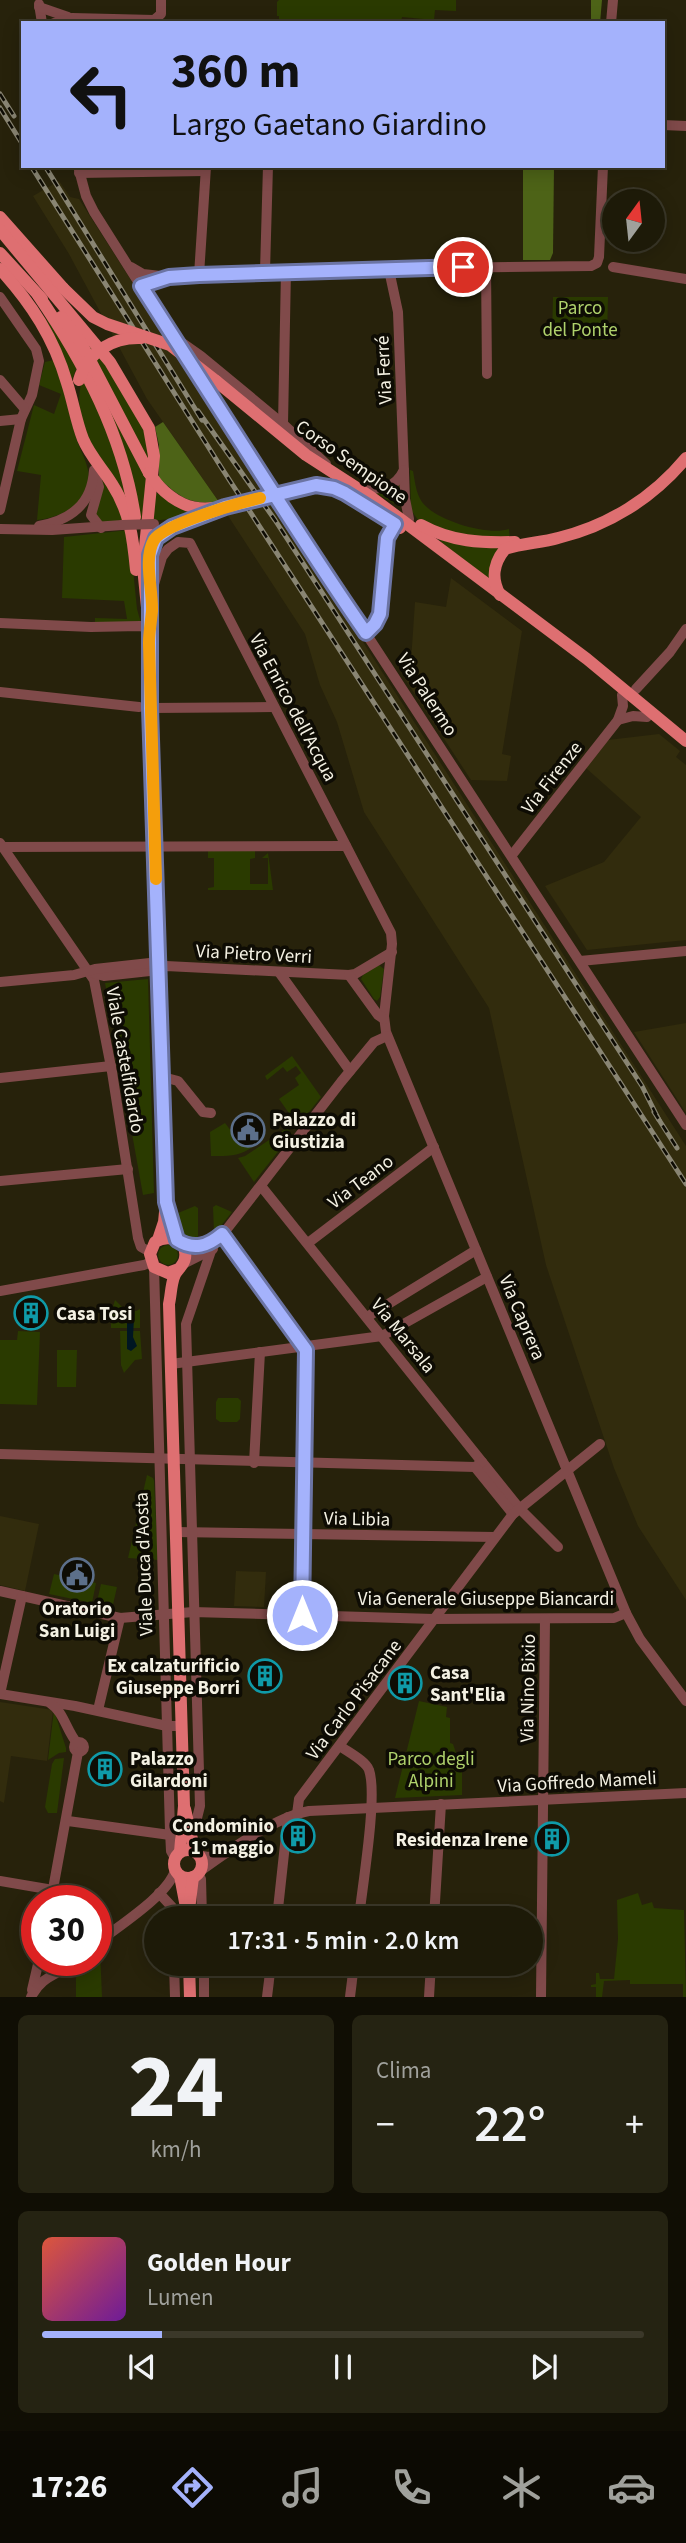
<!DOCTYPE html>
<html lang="it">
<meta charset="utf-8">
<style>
:root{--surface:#1d1a08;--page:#252312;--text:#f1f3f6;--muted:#a0a19c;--line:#3b3829;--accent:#a4b2fc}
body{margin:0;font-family:"Source Sans 3",sans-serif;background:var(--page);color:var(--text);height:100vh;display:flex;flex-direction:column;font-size:26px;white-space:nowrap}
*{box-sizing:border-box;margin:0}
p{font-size:23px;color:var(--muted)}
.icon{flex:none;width:38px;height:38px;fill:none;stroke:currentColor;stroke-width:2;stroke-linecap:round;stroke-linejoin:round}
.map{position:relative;height:1997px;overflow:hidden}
.sheet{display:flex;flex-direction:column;gap:18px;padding:18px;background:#100e04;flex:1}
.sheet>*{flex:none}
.guide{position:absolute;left:21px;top:21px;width:644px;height:147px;border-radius:0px;box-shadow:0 4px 18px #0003,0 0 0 2px var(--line);background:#a4b2fc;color:#111;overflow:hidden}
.needle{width:46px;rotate:15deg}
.fabs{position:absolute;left:602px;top:189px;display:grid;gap:14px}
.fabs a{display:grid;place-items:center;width:63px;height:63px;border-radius:50%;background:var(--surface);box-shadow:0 4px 18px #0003,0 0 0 2px var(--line);font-size:35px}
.speed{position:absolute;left:21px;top:1885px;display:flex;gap:14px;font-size:35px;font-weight:700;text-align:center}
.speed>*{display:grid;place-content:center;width:91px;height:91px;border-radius:50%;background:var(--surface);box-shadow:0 4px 18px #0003,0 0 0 2px var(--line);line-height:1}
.speed .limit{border:10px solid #d22;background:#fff;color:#111}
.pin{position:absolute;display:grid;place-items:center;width:60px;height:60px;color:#fff;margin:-30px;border:4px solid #fff;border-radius:50%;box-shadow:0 2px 7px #0007}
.me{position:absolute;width:77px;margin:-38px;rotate:0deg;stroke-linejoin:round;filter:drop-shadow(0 0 5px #0008)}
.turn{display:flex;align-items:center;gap:24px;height:147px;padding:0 35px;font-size:32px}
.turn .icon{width:91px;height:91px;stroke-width:2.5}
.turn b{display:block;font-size:49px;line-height:60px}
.big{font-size:52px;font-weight:600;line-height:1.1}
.sheet .widget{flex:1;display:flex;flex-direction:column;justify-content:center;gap:10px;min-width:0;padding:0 24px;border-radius:10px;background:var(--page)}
.sheet .dial{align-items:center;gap:0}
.dial b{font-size:91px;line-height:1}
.song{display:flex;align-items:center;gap:21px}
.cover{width:84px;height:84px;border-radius:10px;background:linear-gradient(135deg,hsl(10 70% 55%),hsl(280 70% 35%))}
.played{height:7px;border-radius:4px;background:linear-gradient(90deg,var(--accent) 20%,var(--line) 20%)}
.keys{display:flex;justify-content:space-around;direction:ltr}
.heat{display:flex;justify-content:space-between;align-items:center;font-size:38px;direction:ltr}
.sheet .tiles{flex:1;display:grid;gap:18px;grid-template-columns:1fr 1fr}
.widget:last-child{grid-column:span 2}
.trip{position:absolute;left:144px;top:1906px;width:399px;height:70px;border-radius:35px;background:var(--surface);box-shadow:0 4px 18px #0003,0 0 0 2px var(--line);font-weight:600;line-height:70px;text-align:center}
.tab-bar{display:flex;height:112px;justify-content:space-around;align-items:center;background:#0c0a03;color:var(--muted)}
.tab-bar .icon{width:49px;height:49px}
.tab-bar .on{color:var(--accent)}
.tab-bar b{font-size:32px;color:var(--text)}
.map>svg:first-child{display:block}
.built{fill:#322c0d}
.green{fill:#2a3a00}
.forest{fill:#4d6317}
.water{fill:#001622}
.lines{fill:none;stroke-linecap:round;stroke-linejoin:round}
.minor{stroke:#804a4a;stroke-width:10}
.major{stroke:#de6f71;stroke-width:12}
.rail-casing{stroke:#898573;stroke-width:5}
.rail{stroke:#0e0c04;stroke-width:2.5;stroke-dasharray:8;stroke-linecap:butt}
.minor-bridge{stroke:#804a4a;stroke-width:10}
.major-bridge{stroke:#de6f71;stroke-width:12}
.route-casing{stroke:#6b74a4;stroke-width:18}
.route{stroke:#a4b2fc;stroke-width:12}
.slow{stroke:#f59e0b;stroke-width:12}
.labels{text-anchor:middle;stroke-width:7;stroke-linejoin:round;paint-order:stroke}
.park-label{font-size:19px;fill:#afd16c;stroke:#0e0c04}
.street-label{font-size:19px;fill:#f4f1e3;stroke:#0e0c04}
.poi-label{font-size:19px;font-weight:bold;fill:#f4f1e3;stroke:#0e0c04;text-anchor:start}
</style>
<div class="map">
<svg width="686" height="1997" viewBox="0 0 686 1997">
<rect width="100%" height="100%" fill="#27220b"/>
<g class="built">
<path d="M59,181L70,197L79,199L686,1146V1600L638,1526L614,1468L546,1265L489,1008L364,812L337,722L320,685L305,634L219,502L147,399L69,254L33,196Z"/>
<path d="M451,578L522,631L502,754L511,756L507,781L471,780L403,676H410L415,602L446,607Z"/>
<path d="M659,734L680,751L676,757L686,765V940L587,950L545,886L604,862L641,817L586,768L608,740Z"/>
<path d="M686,1023V1113L634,1032Z"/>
<path d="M0,1516L39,1524L25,1591L0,1585Z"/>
<path d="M236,1571L266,1572L264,1607L234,1606Z"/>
<path d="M0,1702L53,1710L47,1761L11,1756L4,1803L0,1801Z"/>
</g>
<g class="green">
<path d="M279,0H456V11L435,10L434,20L402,17L401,23H279V16H277V2Z"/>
<path d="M25,295L60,335L78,365L70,384Z"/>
<path d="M553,297H608L607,340L552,338Z"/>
<path d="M81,332C103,360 137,403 147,437C149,444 148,452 148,459Z"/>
<path d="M54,360C63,385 68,409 75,434C78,446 85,457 88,470C95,500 62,518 37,520L41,475L17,471L34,405L54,414L61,394L39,385L45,362Z"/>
<path d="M84,375L110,436L130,509C107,471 65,422 84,375Z"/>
<path d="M109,406L147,481L142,519H140Z"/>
<path d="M410,470L413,471C415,482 416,493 422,502C436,521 488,536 509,529L510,540L459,537L418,520L411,510Z"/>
<path d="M100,477L114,496L125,522L102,523L94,513Z"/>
<path d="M400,484V507L374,492L399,484Z"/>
<path d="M155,492L187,510V517L152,521Z"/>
<path d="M129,530L137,609L141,623L95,624V618L127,619L124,601L62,598L64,537Z"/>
<path d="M441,540L501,546L491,582L440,541Z"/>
<path d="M208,850H255V858L250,859V884H268V858H262L268,853L273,890H208V888L214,887V858H208Z"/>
<path d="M379,965L384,969L380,997L377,1001L374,999L361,979L363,975Z"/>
<path d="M148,979L154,1193L143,1195L105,983Z"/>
<path d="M292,1056L321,1097L298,1126L279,1099L299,1085L295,1078L301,1073L296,1066L287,1072L283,1067L267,1080L265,1076Z"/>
<path d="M225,1123L235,1136L239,1134L241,1138L247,1134C250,1139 254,1135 254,1146C239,1157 228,1156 211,1156L210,1132Z"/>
<path d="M287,1128L292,1134L254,1182L238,1158L245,1156Z"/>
<path d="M216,1205L232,1212L216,1232H214L213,1207Z"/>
<path d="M195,1206L198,1208V1240C181,1237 178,1228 178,1213Z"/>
<circle cx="168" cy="1255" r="10"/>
<path d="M115,1300L123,1308L136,1311L140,1309V1328H111V1313Z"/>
<path d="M18,1331L40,1332L37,1405L0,1404V1340H17Z"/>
<path d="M120,1331H140L142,1359L135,1360L124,1373L121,1365Z"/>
<path d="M57,1350H77L76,1387H57Z"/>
<path d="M218,1398H238L241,1401L240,1419L237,1422H220L216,1419V1402Z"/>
<path d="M147,1475L153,1478L154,1481L158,1560L128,1558Z"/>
<path d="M54,1574L96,1583L92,1603L49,1594Z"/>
<path d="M101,1584L117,1587L112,1609L96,1606Z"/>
<path d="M419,1701L447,1707L446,1717L450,1718V1743L453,1744L462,1771V1795L395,1798Z"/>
<path d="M54,1710L66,1748V1752L59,1753L48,1760Z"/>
<path d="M64,1758L57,1813H48L45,1807L52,1764L55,1759Z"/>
<path d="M638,1893L642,1905L652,1902L654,1908L684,1910L686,1997H683V1984H630V1980L604,1981L602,1997H596V1987H591V1985L596,1984V1973H599L600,1979H614L618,1939L617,1900Z"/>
<path d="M100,1949L102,1997H76V1967L85,1960H96V1952Z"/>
</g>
<g class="forest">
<path d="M591,0H602L600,23H591Z"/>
<path d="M523,166H554L553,253L550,260H523Z"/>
<path d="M163,422L219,502C190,505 179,497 159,478V445L155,427Z"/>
</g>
<path class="water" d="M131,1316L134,1318L133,1337L137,1346L131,1351L127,1349V1318Z"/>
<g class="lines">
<g class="minor">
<path d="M39,4L42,23"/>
<path d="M39,7L68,17"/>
<path d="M54,23L72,18L154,20L161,14V0"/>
<path d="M611,23L613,0"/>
<path d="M663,125L686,126"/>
<path d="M78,166L86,196L94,212L173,337L686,1125"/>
<path d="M79,173L205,171"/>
<path d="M131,267L143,274L169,277L286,270L591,266L597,263L599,257L603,166"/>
<path d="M486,267L487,374"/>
<path d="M613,267L686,279"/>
<path d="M389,270L398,312L405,499L409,519"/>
<path d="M265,271L268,166"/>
<path d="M199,275L206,167"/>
<path d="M0,297L36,349L39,361L32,395L21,419L0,510"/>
<path d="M174,337L201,356L283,424L326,464"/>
<path d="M0,380L24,408"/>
<path d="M0,421L21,419"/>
<path d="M283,424L286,270"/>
<path d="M95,474L99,487L91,515L101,528"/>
<path d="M358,488C379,489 394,491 404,470"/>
<path d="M39,526C71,520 92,504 94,470"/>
<path d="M0,529L52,530L122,525"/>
<path d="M152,591L162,557L168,549L178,542L190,543L391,933L392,944L384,1016L386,1032L626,1613L640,1639L686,1701"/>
<path d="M0,623L91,627L140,626L149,628"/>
<path d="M366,633L375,624L380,614L387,538L395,524"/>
<path d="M636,689L670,652L686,629"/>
<path d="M0,692L139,707"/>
<path d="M151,708L274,707"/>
<path d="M618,720L633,716L647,717"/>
<path d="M0,843L94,980L112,1072L138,1238L141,1247L150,1252"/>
<path d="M3,847L346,846"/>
<path d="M512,855L618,720L623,706L622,695"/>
<path d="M580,961L686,951"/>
<path d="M89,972L104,976L159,970L166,966L349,975L355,974L392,952"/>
<path d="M279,972L350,1071"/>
<path d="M349,975L378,1015L384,1019"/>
<path d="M0,982L74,975L95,969L159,962"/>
<path d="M163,1077L178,1081L203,1112L211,1113"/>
<path d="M0,1078L111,1066"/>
<path d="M0,1181L128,1169"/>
<path d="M261,1186L482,1462L519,1508L558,1547"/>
<path d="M223,1234L305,1346L302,1615"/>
<path d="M180,1242C198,1248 208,1246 223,1234L341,1082L374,1042L387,1036"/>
<path d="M308,1243L434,1147"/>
<path d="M183,1264L213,1249"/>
<path d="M154,1267L170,1831L171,1851L175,1858"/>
<path d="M0,1291L144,1265L151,1262"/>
<path d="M367,1317L476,1250"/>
<path d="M171,1364L382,1336L487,1277"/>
<path d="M0,1454L475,1467L482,1462"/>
<path d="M254,1463L260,1352"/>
<path d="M475,1467L513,1514"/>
<path d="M176,1532L495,1537"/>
<path d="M0,1591L120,1618L193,1612L434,1619L614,1618L626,1613"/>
<path d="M0,1694L75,1706L167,1726H182"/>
<path d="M0,1694L22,1596"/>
<path d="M50,1703C64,1712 66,1730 77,1743"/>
<path d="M98,1710L120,1618"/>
<circle cx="79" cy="1747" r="5"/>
<path d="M340,1746C348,1752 366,1761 369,1770C378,1795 362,1888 359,1918"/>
<path d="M297,1814L299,1799L513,1514L600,1444"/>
<path d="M68,1821L170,1835"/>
<path d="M190,1826L197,1818L200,1806L186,1324L211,1251"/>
<path d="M197,1855L208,1857L220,1854"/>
<path d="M199,1872C228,1851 275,1817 309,1811L686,1793"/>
<path d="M198,1874L201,1879L202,1918"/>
<path d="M0,1881L53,1890"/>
<path d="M159,1893L172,1907L173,1918"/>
<path d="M51,1900L78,1752"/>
<path d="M277,1918L288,1817"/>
<path d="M434,1918L441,1804"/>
<path d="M96,1944C118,1926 166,1897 175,1871"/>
<path d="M49,1960L57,1965L72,1963"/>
<path d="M174,1964L175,1997"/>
<path d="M204,1964V1997"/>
<path d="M32,1990L39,1960"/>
<path d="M31,1997C43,1974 58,1976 77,1960"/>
<path d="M267,1997L271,1964"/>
<path d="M350,1997L354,1964"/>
<path d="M429,1997L431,1964"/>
<path d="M541,1997L545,1619"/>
</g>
<g class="major">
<path d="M0,217L63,288"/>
<path d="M0,230L110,362L149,428L154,456L143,567L149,628L166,1202L164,1222L158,1240"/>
<path d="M0,253L42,299"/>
<path d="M0,269C31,303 54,338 67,383C73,401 76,421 83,439C90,456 103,469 112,484C130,512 133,538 136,570"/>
<path d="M38,295C84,362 123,436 135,517"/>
<path d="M61,317L80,341L149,473"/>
<path d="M216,381L306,455L371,497L587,659L686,741"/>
<path d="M158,485C173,501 190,511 213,508"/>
<path d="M287,491C298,489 310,484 321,485C346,487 380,513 400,528"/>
<path d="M421,525C452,542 481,543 515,542"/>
<path d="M150,558L153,543L160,533L225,507"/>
<path d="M500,595C491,578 493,564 505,549C521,543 541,543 558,538C608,526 653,498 686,458"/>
<path d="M179,1269L168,1273L154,1267L150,1254L155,1242C168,1234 188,1239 185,1258C184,1266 176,1270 174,1277C171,1285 171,1295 169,1304L184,1806L180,1852"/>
<path d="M185,1809L195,1852"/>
<circle cx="188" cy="1864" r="14"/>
<path d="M180,1876L188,1918"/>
<path d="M189,1910L193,1877"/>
<path d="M189,1964L190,1997"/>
</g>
<defs>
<g id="rail">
<path d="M0,94L14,116"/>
<path d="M0,108L23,145"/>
<path d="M31,166L221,467L686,1184"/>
<path d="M45,166L202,420"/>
<path d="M198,411L275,520L642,1086L659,1120"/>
<path d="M654,1112L677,1148"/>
</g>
</defs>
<use href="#rail" class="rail-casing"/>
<use href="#rail" class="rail"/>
<path class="minor-bridge" d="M122,525L154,524"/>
<g class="major-bridge">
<path d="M63,288L93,317L107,324L170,345L216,381"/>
<path d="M79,380C88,352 112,337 141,338"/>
<path d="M149,473L158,485"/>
<path d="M225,507L287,491"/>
</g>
</g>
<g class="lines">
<defs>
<path id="route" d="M302,1615L306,1350L222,1234C208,1246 194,1251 177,1240L166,1202L150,708V555L156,538L172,527L225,507L316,485L334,488L345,493L395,524L387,538L380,614L375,624L366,633C331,583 298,531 265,480L141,286L169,277L199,275L463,267"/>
</defs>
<use href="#route" class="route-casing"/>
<use href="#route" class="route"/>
<path class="slow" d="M156,879L149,643C149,632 151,622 152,611C153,590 143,559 154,540C164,524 239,503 260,498"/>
</g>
<defs>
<symbol id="civic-ring" viewBox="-11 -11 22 22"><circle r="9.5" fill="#0e0c04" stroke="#5c6f8a" stroke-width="1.5"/><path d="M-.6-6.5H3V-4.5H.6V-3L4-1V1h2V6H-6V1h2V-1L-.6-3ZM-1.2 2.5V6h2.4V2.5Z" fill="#5c6f8a"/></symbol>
<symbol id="building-ring" viewBox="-11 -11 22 22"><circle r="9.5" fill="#0e0c04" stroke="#0f9aa8" stroke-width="1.5"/><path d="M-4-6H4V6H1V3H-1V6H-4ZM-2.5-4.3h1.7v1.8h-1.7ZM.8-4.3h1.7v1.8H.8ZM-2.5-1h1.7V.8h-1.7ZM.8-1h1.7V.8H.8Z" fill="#0f9aa8"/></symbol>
</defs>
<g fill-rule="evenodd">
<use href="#civic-ring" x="229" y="1111" width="38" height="38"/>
<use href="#building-ring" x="12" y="1294" width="38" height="38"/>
<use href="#civic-ring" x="58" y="1556" width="38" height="38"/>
<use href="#building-ring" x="246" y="1657" width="38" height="38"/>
<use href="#building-ring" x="386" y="1664" width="38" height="38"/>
<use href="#building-ring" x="86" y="1750" width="38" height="38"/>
<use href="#building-ring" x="279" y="1817" width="38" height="38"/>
<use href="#building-ring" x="533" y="1820" width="38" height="38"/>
</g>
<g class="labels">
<g class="park-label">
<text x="580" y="314">Parco<tspan x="580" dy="22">del Ponte</tspan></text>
<text x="431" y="1765">Parco degli<tspan x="431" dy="22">Alpini</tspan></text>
</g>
<g class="street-label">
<text transform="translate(383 370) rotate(-93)" y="7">Via Ferré</text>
<text transform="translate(352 461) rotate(35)" y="7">Corso Sempione</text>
<text transform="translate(428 694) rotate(57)" y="7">Via Palermo</text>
<text transform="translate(294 707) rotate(62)" y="7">Via Enrico dell'Acqua</text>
<text transform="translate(551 777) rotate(-52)" y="7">Via Firenze</text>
<text transform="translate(254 953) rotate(3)" y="7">Via Pietro Verri</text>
<text transform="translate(126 1060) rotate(80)" y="7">Viale Castelfidardo</text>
<text transform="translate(360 1181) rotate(-37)" y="7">Via Teano</text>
<text transform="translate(523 1317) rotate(67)" y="7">Via Caprera</text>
<text transform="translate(404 1335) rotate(51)" y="7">Via Marsala</text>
<text transform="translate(357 1518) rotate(1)" y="7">Via Libia</text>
<text transform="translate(143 1564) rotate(-92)" y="7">Viale Duca d'Aosta</text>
<text x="486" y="1605">Via Generale Giuseppe Biancardi</text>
<text transform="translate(527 1688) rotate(-89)" y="7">Via Nino Bixio</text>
<text transform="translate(353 1699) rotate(-53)" y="7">Via Carlo Pisacane</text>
<text transform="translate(577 1781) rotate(-3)" y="7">Via Goffredo Mameli</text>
</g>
<g class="poi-label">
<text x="272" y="1126">Palazzo di<tspan x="272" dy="22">Giustizia</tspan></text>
<text x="56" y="1320">Casa Tosi</text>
<text x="77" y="1615" text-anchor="middle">Oratorio<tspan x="77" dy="22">San Luigi</tspan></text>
<text x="240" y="1672" text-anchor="end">Ex calzaturificio<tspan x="240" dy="22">Giuseppe Borri</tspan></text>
<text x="430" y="1679">Casa<tspan x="430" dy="22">Sant'Elia</tspan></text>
<text x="130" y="1765">Palazzo<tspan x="130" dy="22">Gilardoni</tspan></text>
<text x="274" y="1832" text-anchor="end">Condominio<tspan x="274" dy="22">1° maggio</tspan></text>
<text x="528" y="1846" text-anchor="end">Residenza Irene</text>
</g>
</g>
</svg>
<div class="fabs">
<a><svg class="needle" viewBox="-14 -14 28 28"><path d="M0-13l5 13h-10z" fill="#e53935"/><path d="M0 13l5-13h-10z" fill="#a0a19c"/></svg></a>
</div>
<div class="speed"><div class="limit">30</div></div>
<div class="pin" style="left:463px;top:267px;background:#d93025"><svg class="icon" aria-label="arrive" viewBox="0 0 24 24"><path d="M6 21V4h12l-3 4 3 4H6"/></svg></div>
<svg class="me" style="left:302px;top:1615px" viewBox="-20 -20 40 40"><circle r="17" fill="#a4b2fc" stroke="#fff" stroke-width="3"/><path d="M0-11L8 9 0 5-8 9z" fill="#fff"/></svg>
<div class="trip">17:31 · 5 min · 2.0 km</div>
<div class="guide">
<div class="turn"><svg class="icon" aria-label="left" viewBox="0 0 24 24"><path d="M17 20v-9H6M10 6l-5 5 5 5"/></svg><div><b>360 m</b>Largo Gaetano Giardino</div></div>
</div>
</div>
<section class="sheet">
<div class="tiles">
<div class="widget dial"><b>24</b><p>km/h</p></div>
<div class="widget"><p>Clima</p>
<div class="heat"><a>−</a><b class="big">22°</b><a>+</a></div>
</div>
<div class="widget">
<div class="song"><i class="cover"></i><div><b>Golden Hour</b><p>Lumen</p></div></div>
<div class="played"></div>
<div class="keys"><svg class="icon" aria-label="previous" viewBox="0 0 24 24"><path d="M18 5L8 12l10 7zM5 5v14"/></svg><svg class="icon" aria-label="pause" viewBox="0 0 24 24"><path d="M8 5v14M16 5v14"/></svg><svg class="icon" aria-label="next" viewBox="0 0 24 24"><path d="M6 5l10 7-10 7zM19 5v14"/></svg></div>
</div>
</div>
</section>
<nav class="tab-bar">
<b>17:26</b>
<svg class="icon on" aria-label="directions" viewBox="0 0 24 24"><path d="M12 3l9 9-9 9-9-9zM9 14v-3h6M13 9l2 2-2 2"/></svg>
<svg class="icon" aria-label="music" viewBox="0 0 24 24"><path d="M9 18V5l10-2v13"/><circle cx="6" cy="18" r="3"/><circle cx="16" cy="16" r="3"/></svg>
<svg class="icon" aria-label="phone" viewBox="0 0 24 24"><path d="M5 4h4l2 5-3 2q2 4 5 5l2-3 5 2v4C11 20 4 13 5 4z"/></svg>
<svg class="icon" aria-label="climate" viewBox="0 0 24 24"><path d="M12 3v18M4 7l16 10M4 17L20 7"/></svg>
<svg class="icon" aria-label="car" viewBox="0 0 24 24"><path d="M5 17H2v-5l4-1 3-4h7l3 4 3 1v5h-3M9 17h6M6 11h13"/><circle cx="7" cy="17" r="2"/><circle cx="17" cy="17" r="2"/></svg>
</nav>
